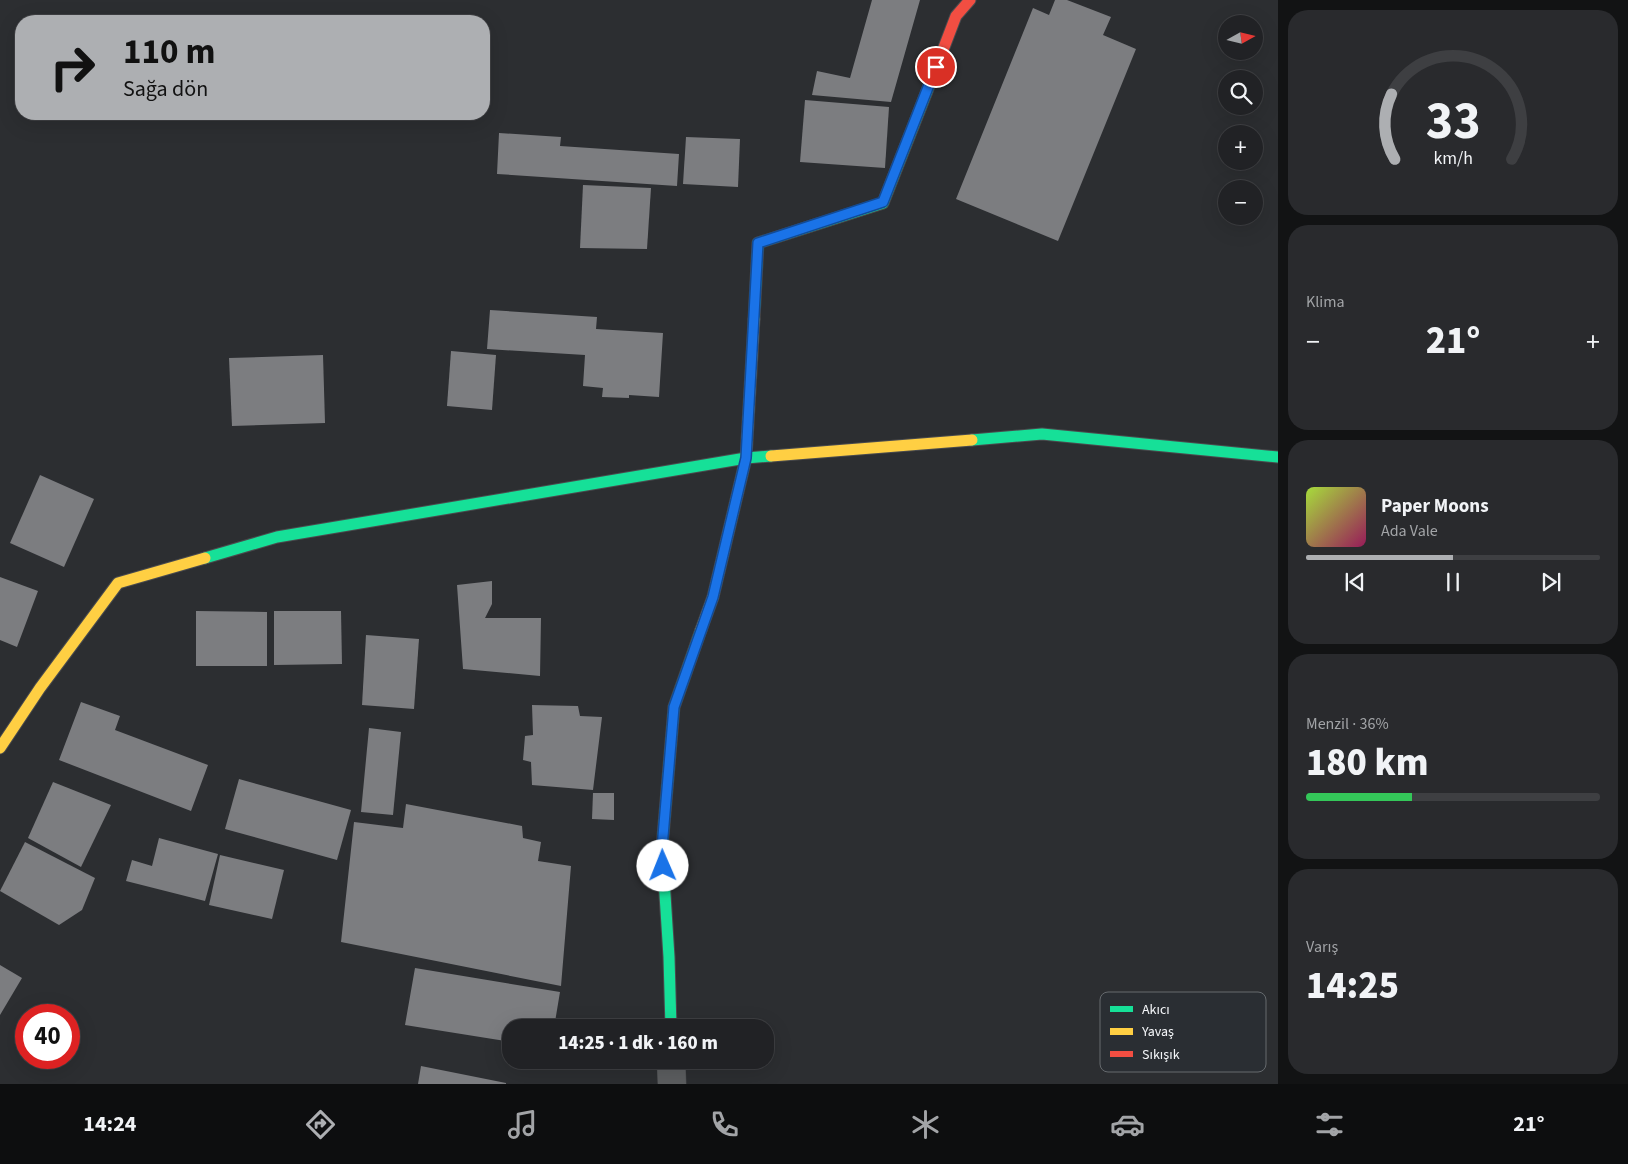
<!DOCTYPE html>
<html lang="tr">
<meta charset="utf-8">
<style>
:root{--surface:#212225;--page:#292a2d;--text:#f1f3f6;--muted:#a2a4a7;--line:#3e3f42;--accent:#adafb2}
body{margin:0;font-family:"Source Sans 3",sans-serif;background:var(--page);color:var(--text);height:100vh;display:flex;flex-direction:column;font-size:19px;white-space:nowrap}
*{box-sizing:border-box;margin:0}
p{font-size:16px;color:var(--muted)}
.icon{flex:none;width:28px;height:28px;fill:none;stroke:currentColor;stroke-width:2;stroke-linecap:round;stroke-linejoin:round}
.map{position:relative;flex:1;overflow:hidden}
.details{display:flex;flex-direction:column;gap:10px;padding:10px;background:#121314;width:350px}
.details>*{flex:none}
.banner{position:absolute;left:15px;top:15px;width:475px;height:105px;border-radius:20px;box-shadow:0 5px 20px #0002,0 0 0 1px var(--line);background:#adafb2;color:#111;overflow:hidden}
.needle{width:32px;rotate:82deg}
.buttons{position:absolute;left:1218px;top:15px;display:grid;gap:10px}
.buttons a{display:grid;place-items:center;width:45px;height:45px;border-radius:50%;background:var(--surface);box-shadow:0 5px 20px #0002,0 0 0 1px var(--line);font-size:25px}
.speed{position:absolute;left:15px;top:1004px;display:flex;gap:10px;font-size:25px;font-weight:700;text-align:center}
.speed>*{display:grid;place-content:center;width:65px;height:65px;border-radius:50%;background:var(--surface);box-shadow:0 5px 20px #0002,0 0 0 1px var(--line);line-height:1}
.speed .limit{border:8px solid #d22;background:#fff;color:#111}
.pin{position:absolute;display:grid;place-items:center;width:42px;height:42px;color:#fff;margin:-21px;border:2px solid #fff;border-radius:50%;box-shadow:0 1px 5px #0007}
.me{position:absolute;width:55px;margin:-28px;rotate:359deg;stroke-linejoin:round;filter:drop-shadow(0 0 4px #0008)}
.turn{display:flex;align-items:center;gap:18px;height:105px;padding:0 25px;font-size:22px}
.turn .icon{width:65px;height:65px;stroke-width:2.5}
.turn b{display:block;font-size:35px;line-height:42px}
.big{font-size:38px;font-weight:800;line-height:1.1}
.details .card{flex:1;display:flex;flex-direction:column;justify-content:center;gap:8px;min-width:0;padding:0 18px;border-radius:20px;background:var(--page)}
.details .dial{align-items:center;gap:0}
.dial svg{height:130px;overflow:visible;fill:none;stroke:var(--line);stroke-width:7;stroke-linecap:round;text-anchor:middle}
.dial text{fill:var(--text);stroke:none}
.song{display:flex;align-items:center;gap:15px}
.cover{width:60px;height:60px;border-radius:8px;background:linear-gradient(135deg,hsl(80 70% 55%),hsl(330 70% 35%))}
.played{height:5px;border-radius:2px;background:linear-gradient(90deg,var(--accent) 50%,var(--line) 50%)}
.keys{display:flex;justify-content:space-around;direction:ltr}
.heat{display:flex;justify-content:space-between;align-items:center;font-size:28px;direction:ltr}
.charge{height:8px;border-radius:4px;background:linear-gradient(90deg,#34c759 36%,var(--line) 0)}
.trip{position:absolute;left:502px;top:1019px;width:272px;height:50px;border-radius:20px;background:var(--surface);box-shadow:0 5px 20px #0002,0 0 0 1px var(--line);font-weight:800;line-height:50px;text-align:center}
.tabs{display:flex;height:80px;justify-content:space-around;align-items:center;background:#0d0e0f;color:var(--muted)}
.tabs .icon{width:35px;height:35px}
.tabs .active{color:var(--accent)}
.tabs b{font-size:22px;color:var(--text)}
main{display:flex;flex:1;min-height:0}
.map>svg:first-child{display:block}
.building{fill:#7c7d80}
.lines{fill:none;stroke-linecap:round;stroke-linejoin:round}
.street-casing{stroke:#4a4b4e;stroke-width:29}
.fast-casing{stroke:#4a4b4e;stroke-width:13}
.slow-casing{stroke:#4a4b4e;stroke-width:13}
.jam-casing{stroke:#4a4b4e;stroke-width:13}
.street{stroke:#5c5e60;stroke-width:28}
.fast{stroke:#16e098;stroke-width:11}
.slow{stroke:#ffcf43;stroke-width:11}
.jam{stroke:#f24e42;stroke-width:11}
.route-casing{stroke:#114b97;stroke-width:12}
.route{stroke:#1a73e8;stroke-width:9}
.key{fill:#2a2e33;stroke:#666a6e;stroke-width:1}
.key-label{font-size:14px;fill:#f3f5f8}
</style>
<main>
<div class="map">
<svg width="1278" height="1084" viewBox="0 0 1278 1084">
<rect width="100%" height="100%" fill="#2c2e31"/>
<g class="building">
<path d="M872,0H920L891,102L812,95L817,71L850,78Z"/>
<path d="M1055,0H1067L1111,17L1103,35L1136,49L1058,241L956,199L1033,8L1049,15Z"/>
<path d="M805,100L889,107L885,168L800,162Z"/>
<path d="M499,133L561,137L560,146L679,154L677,186L497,174Z"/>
<path d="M686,137L740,139L738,187L683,184Z"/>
<path d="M583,185L651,188L647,249L580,248Z"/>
<path d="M490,310L597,317L596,329L663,333L659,397L629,395V398L602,397L603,388L583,386L585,355L487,349Z"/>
<path d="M451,351L496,355L492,410L447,406Z"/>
<path d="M323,355L325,423L232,426L229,358Z"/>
<path d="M40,475L94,499L64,567L10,543Z"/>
<path d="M0,577L38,591L17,647L0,640Z"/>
<path d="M492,581V604L485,618H541L540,676L463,669L457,585Z"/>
<path d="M196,611L267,612V666H196Z"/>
<path d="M274,611H341L342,664L274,665Z"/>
<path d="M366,635L419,639L414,709L362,705Z"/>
<path d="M81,702L120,716L115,730L208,765L191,811L59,760Z"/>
<path d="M532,705L578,706L580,716L602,717L593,790L532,785L531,762L523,760L525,736L533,735Z"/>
<path d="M369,728L401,732L393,815L361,812Z"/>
<path d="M239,779L351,810L337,860L225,829Z"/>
<path d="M53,782L111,805L81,867L28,838Z"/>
<path d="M593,793H614V820L592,819Z"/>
<path d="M406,804L522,826L523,838L541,842L538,861L571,866L561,986L341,942L354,822L403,828Z"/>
<path d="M159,838L218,854L205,901L126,881L132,860L152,866Z"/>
<path d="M25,842L95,878L82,910L59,925L0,891Z"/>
<path d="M220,855L284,870L272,919L209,905Z"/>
<path d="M0,965L22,978L0,1015Z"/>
<path d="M415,968L560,992L554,1028H511V1042L405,1025Z"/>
<path d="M421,1066L506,1083V1084H418Z"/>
</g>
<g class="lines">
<defs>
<path id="street" d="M671,1060L672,1084"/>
<g id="fast">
<path d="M754,319L758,243L883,203L938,63"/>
<path d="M972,440L1042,434L1278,457"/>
<path d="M205,558L277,537L746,458L771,456"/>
<path d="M671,1028L669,957L662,848L674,707L701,630"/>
</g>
<g id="slow">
<path d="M771,456L972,440"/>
<path d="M701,630L713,597L746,458L754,319"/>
<path d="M0,748L40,688L118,583L205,558"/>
</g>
<path id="jam" d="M938,63L956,16L970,0"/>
</defs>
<use href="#street" class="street-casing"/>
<use href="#fast" class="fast-casing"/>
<use href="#slow" class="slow-casing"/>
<use href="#jam" class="jam-casing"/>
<use href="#street" class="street"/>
<use href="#fast" class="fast"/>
<use href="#slow" class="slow"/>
<use href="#jam" class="jam"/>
</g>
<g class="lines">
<defs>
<path id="route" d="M663,866L662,848L674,707L713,597L746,458L758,243L883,202L936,67"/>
</defs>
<use href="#route" class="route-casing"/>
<use href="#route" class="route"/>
</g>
<rect x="1100" y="992" width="166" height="80" rx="8" class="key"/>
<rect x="1110" y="1006" width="23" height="6" fill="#16e098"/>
<rect x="1110" y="1028" width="23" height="7" fill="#ffcf43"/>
<rect x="1110" y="1051" width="23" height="6" fill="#f24e42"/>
<g class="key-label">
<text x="1142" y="1014">Akıcı</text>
<text x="1142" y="1036">Yavaş</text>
<text x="1142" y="1059">Sıkışık</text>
</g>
</svg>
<div class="buttons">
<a><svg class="needle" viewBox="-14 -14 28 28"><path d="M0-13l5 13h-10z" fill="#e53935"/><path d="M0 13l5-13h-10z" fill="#a2a4a7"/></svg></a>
<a><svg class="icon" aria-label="search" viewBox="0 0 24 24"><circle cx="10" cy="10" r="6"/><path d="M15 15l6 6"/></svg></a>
<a>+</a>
<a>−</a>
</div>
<div class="speed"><div class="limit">40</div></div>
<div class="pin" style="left:936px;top:67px;background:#d93025"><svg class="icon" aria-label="arrive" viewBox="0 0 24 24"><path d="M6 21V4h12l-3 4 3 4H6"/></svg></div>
<svg class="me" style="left:663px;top:866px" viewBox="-20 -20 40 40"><circle r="19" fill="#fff"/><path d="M0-13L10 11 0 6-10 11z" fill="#1a73e8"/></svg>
<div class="trip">14:25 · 1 dk · 160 m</div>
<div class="banner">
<div class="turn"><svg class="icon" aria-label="right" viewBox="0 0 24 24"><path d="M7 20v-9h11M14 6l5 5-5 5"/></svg><div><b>110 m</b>Sağa dön</div></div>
</div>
</div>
<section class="details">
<div class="card dial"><svg viewBox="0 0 100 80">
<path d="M14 69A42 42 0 1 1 86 69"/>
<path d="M14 69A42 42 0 0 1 12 29" stroke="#adafb2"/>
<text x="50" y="56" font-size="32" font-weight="700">33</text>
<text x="50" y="72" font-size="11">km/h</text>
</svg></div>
<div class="card"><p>Klima</p>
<div class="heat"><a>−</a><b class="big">21°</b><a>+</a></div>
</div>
<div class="card">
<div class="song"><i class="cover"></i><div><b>Paper Moons</b><p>Ada Vale</p></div></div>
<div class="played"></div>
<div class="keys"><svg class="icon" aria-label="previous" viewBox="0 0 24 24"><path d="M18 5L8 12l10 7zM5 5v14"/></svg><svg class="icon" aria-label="pause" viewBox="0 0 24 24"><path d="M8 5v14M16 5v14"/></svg><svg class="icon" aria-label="next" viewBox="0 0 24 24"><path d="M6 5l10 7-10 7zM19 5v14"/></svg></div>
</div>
<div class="card"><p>Menzil · 36%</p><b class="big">180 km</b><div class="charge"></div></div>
<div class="card"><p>Varış</p><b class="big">14:25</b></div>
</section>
</main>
<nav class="tabs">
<b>14:24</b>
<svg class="icon active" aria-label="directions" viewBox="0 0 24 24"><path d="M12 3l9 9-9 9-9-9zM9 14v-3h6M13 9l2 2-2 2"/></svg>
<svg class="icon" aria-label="music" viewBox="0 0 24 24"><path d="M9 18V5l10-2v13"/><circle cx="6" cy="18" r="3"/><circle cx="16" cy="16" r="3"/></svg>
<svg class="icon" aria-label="phone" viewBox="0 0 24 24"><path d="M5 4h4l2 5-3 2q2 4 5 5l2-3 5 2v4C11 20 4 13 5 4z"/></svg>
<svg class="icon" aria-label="climate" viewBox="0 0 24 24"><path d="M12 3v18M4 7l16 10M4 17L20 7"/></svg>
<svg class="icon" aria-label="car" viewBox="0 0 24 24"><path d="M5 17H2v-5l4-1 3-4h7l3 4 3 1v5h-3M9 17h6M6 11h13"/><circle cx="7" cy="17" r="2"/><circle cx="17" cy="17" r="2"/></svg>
<svg class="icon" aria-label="filters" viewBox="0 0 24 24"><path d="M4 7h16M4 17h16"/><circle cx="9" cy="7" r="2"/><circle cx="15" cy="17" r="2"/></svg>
<b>21°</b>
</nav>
